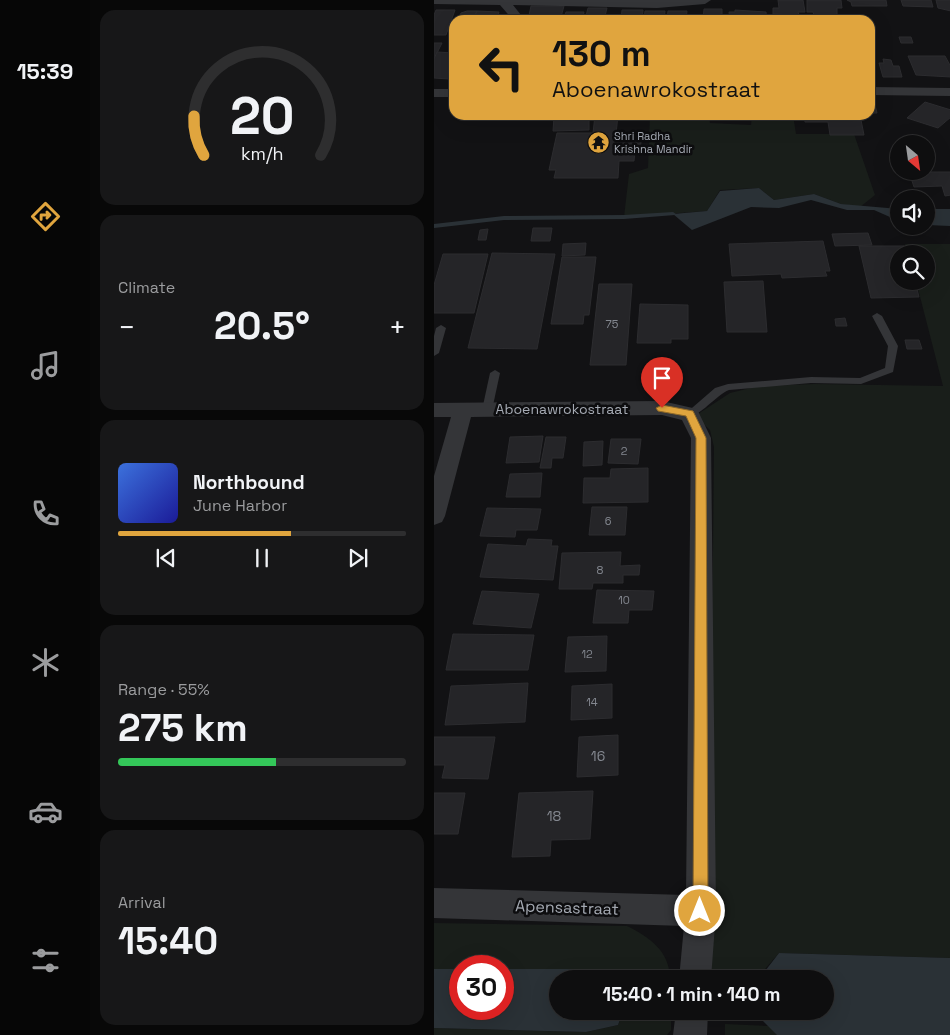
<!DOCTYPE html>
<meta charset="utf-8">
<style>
:root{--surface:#0e0e0f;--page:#171718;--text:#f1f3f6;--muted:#9b9c9e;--line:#2e2e2f;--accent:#e0a53e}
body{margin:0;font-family:"Space Grotesk",sans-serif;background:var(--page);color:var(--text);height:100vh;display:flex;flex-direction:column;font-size:19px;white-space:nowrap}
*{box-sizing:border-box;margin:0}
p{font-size:16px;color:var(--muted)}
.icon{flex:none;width:28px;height:28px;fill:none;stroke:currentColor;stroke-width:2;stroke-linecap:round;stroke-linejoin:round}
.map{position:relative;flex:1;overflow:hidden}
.drawer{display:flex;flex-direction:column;gap:10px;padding:10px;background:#080808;width:344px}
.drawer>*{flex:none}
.banner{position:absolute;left:15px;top:15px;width:426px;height:105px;border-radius:15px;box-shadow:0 5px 20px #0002,0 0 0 1px var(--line);background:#e0a53e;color:#111;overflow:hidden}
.needle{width:32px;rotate:151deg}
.controls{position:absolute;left:456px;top:135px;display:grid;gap:10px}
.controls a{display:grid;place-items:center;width:45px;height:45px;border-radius:50%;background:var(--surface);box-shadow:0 5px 20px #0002,0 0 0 1px var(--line);font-size:25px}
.speed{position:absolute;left:15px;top:955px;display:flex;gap:10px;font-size:25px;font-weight:700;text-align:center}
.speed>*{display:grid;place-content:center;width:65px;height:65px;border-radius:50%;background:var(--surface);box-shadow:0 5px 20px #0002,0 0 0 1px var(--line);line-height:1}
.speed .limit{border:8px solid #d22;background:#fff;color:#111}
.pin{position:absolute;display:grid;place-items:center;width:42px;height:42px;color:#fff;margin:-51px -21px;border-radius:50% 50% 50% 0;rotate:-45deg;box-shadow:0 0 5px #0007}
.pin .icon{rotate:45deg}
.me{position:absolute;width:55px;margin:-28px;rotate:0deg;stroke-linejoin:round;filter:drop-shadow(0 0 4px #0008)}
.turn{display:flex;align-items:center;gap:18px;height:105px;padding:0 20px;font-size:22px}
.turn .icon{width:65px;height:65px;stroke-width:2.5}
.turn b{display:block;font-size:35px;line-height:42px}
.big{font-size:38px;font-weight:700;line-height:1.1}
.drawer .card{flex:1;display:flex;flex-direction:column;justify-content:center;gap:8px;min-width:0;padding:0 18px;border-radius:15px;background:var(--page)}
.drawer .dial{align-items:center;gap:0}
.dial svg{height:130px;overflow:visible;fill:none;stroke:var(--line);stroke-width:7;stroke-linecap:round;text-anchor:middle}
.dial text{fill:var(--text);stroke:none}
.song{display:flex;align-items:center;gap:15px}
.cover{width:60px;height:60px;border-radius:8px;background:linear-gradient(135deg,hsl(220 70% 55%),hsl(240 70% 35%))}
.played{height:5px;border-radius:2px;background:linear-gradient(90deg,var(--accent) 60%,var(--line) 60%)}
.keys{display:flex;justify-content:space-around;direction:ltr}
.heat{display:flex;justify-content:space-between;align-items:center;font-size:28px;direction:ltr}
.charge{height:8px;border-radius:4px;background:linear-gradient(90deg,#34c759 55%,var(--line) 0)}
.trip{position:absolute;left:115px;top:970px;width:285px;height:50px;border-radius:25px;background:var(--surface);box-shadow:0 5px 20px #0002,0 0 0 1px var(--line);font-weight:700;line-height:50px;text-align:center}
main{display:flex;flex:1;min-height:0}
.dock{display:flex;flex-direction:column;width:90px;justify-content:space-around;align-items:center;background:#060606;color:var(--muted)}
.dock .icon{width:35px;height:35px}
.dock .active{color:var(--accent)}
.dock b{font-size:22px;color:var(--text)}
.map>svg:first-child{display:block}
.green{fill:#191e1a}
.water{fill:#2a3136}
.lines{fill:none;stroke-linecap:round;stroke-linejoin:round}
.stream{fill:#2a3136;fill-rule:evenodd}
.building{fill:#252528;stroke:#2c2c2f}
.lane{fill:#343538;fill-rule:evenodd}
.street{fill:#343538;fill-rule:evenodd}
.route{fill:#e0a53e;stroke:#926b28}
.labels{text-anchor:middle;stroke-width:5;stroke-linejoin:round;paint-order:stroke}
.far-poi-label{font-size:11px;fill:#a5aab3;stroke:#0d0d0f;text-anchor:start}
.number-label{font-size:11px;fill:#848890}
.street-label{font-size:14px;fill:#a5aab3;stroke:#0d0d0f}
.near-number-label{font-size:14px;fill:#848890}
.near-street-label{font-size:16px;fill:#a5aab3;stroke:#0d0d0f}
</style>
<main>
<nav class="dock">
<b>15:39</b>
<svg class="icon active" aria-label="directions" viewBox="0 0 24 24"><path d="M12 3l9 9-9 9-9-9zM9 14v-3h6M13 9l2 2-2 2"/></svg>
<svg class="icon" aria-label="music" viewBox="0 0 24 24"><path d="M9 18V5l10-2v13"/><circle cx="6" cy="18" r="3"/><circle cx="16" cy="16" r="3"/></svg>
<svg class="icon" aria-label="phone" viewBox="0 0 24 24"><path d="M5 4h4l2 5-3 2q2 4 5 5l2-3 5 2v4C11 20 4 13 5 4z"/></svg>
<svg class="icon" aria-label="climate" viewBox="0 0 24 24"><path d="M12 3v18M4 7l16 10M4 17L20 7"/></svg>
<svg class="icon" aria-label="car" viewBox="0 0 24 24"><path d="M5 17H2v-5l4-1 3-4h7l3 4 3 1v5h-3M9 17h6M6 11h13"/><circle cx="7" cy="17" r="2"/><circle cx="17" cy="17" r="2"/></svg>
<svg class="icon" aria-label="filters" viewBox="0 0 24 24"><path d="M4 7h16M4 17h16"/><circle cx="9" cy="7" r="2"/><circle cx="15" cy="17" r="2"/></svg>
</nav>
<section class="drawer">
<div class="card dial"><svg viewBox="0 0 100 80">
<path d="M14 69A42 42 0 1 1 86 69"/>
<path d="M14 69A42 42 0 0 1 8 45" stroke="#e0a53e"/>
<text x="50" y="56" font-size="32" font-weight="700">20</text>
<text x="50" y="72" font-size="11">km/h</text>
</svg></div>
<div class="card"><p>Climate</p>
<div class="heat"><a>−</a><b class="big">20.5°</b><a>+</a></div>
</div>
<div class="card">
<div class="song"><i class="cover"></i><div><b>Northbound</b><p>June Harbor</p></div></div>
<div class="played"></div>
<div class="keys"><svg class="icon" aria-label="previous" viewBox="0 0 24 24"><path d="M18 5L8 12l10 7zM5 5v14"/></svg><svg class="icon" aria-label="pause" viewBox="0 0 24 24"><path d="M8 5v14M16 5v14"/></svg><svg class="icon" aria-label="next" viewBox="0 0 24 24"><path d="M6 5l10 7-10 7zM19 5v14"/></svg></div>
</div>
<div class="card"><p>Range · 55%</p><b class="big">275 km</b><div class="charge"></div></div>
<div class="card"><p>Arrival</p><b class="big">15:40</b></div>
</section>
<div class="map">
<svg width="517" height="1035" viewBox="0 0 517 1035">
<rect width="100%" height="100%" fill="#121214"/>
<g class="green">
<path d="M216,115H274L276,123L317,125L318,115H359L362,134H420L441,195L426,207L407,204L380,194L340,200L325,188L286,190L273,211L190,217L195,174L214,168Z"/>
<path d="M471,244H516V958L345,953L324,977L275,976L280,447L276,430L261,416L296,393L325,386L381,384L509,386L482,281H492V254H474Z"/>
<path d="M0,923L193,926C215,937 236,951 236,979H183L179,969H69V966H26V969H0Z"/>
<path d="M189,1011H237V1030L233,1035H0V1028L152,1032L184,1025Z"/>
<path d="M291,1024L516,1034V1035H291Z"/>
</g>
<g class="water">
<path d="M325,188L340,200L380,194L407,204L465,209V221L440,210H413L377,200L345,208L317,207L258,230L239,214L273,211L286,191Z"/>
<path d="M493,209H516V226L493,225Z"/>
<path d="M345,953L516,958V1035H343L329,1021L328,1011H391V979H325Z"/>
<path d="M0,969H26V1009H69V969H180L183,979H124V1011H189L184,1025L152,1032L0,1028Z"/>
</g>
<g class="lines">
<path class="stream" d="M239,212L242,214L241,215L190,219L70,220L0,228V224L70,216L190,215Z"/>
</g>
<g class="building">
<path d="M344,0H369L371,12H364L365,15L339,14V8H345Z"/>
<path d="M373,0H407L408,8H403V15H380L379,12H373Z"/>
<path d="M413,0H452L453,6H418L417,2Z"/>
<path d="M467,0H497L499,7L469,6Z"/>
<path d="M502,0H517V11L504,8Z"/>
<path d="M97,6H130L127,17H120L119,20H94Z"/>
<path d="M154,8H173L170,20H151Z"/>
<path d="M270,9H288V20H269Z"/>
<path d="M2,10H21L12,35H0V15Z"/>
<path d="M188,10H209L208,20H187Z"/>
<path d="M301,10L332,12L333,20H296L295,12H301Z"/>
<path d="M33,11H43L39,20H24L27,13Z"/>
<path d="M43,11L65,12L62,20H39Z"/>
<path d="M211,11H231L230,20H210Z"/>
<path d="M234,11H253L252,20H233Z"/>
<path d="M132,12H150L148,20H129Z"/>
<path d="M253,15H267V20H252Z"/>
<path d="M465,37H477L479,43H467Z"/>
<path d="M0,43H8L0,59Z"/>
<path d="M3,52L20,53V68L15,79L0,78V59Z"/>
<path d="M474,56H511L517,67V77L482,75Z"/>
<path d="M449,59L457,60L459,66H465L468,77H449L445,63H450Z"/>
<path d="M436,101H440L443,113H436Z"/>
<path d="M491,102L517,110V117L504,128L473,118Z"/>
<path d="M161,115H184L182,134L208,133L206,151H201L200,161H185L184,178H120L122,170H115L123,133H159Z"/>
<path d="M370,115H426L430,135H396L394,122H371Z"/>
<path d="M155,116V130L119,131L120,117Z"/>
<path d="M475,172H517V195L511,196L508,186L480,187Z"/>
<path d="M99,228H118L116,241H97Z"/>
<path d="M54,229L52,240H44L46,230Z"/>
<path d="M434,233L438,245L401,246L398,234Z"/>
<path d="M389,241L396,271H391L393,276L348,278L347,274L298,276L295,244Z"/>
<path d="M152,243L151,255L128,256L129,244Z"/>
<path d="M425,246H470L473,254H465V281H481L485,297L437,298Z"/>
<path d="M58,253L121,254L103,349L34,348Z"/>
<path d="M9,254H54L40,313H0V285Z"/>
<path d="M128,257H162L155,315H150L149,324H117Z"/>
<path d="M329,281L333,332H293L290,282Z"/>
<path d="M165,284H198L192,365H156Z"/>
<path d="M206,304L254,305V339H237V343H203Z"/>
<path d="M411,318L413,326H402L401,319Z"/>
<path d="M471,340H485L488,349H473Z"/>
<path d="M109,436L105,462L72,463L76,437Z"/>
<path d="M112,437H132L129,458H118L117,468H106Z"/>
<path d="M177,439H207L204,464L174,463Z"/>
<path d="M169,441L168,465L149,466L150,442Z"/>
<path d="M214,468V502L149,503L150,478H176L177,469Z"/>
<path d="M108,473L106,497H72L76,474Z"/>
<path d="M158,507H193L191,535H155Z"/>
<path d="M53,508L107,509L103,530H82L81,537L46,536Z"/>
<path d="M94,539L118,540L117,546H124L119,580L46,577L54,544L92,546Z"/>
<path d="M187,552L186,566L206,565L205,575H189V583H159L158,589H125L128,553Z"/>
<path d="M163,590L220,591L218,610H195L194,623H159Z"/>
<path d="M48,591L105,594L97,628L39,624Z"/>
<path d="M19,634L100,635L94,670H12Z"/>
<path d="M173,636L172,671L131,672L134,637Z"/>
<path d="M94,683L91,722L11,725L17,686Z"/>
<path d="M178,684V718L137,720L138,686Z"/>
<path d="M184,735V775L143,777L145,737Z"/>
<path d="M0,737H61L54,779L8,778L11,765H0Z"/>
<path d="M159,791L156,839L117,840L116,856L78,857L85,793Z"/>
<path d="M0,793H31L24,834H0Z"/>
</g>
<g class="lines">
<g class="lane">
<path d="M443,313L448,316L464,346L459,372L427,384L377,383L295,390C282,395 264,419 252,417L251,414L281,388L294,384L377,377L426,378L451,368L454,346L438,316Z"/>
<path d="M7,325L12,328L5,353L0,356V336L2,328Z"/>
<path d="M61,370L66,373L58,410L53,414L48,410L56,373Z"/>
</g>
<g class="street">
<path d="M0,0H277L271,4L223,8L79,5L91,20H79L66,5L0,4Z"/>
<path d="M436,87L517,88V96L436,95Z"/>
<rect x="0" y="89" width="20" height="8"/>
<path d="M228,401L263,409L277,438L282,911L277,979H245L250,926L0,918V888L252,895L257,438L248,420L228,415L37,417L11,516L8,522L0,525V476L17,417H0V403Z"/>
<path d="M242,1011H274L273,1035H239Z"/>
</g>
</g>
<path class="route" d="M228,405L259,411L272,438L274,911L272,916L266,918L261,916L259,911L262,438L252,416L224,411L222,408Z"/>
<defs>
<symbol id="temple-disc" viewBox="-11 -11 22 22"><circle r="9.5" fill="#e0a53e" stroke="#0d0d0f"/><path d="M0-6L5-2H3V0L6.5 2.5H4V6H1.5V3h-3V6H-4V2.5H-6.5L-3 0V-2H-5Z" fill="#111"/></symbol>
</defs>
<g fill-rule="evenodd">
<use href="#temple-disc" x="152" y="130" width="25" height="25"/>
</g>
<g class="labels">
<g class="far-poi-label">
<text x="180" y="140">Shri Radha<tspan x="180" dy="13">Krishna Mandir</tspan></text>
</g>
<g class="number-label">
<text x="178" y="328">75</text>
<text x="190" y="455">2</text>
<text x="174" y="525">6</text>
<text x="166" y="574">8</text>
<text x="190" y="604">10</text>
<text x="153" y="658">12</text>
<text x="158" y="706">14</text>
</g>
<g class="street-label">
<text x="128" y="414">Aboenawrokostraat</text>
</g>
<g class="near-number-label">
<text x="164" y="761">16</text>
<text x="120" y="821">18</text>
</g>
<g class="near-street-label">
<text transform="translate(133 907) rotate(2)" y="6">Apensastraat</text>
</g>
</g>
</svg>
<div class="controls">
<a><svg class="needle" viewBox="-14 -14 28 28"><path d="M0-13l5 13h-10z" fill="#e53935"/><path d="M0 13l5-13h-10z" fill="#9b9c9e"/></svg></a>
<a><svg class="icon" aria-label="sound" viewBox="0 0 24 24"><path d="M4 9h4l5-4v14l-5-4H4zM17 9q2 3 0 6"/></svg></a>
<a><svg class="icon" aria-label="search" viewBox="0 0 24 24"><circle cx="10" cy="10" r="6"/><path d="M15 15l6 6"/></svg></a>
</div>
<div class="speed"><div class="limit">30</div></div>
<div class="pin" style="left:228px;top:408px;background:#d93025"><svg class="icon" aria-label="arrive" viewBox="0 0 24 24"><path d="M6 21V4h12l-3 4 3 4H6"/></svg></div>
<svg class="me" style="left:266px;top:911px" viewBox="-20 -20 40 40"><circle r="17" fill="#e0a53e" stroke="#fff" stroke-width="3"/><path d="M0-11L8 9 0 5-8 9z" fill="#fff"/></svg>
<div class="trip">15:40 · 1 min · 140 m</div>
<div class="banner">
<div class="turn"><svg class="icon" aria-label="left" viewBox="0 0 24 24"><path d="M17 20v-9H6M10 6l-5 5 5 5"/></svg><div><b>130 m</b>Aboenawrokostraat</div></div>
</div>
</div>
</main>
